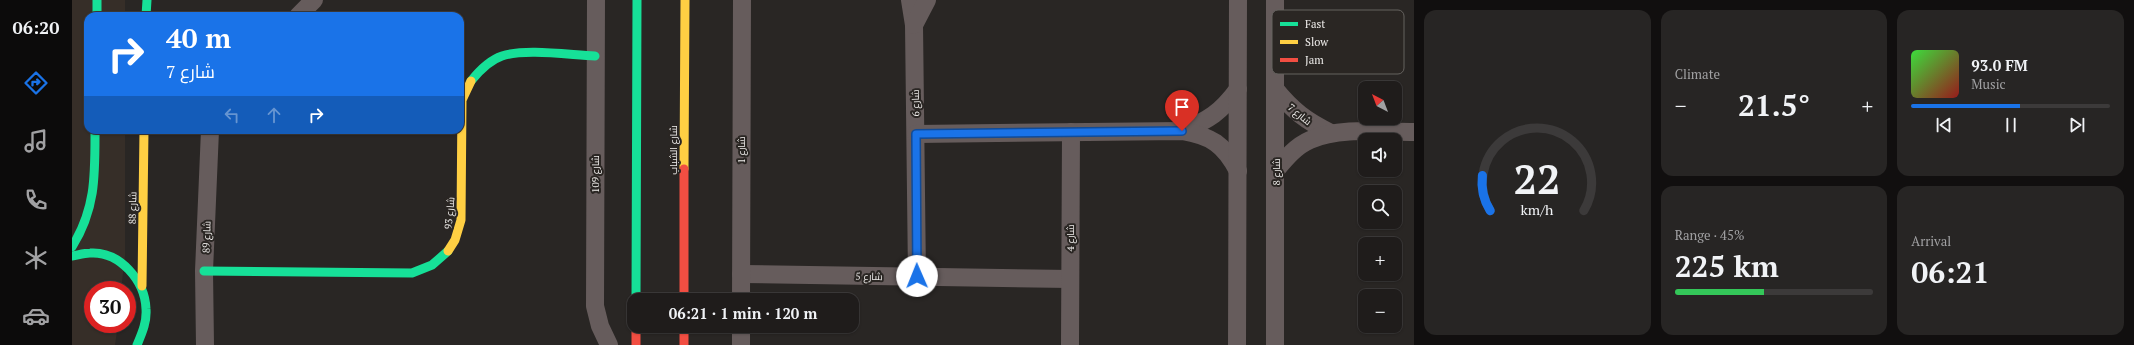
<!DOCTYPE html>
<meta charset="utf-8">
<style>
:root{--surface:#1f1c1b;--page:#272524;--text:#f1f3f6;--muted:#a1a1a3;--line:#3c3a3a;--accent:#1a73e8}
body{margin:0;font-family:"PT Serif",Cairo,serif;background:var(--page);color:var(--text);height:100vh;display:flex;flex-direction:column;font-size:15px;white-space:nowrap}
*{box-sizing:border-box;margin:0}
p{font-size:13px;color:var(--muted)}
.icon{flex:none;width:22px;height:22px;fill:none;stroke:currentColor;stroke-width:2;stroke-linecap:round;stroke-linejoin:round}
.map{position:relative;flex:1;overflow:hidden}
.side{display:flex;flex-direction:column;gap:10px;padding:10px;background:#110f0f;width:720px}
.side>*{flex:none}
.guide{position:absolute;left:12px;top:12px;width:380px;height:122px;border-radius:12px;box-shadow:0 1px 3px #0004,0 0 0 1px var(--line);background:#1a73e8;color:#fff;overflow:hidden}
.needle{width:26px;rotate:318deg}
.buttons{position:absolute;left:1286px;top:81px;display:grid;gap:8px}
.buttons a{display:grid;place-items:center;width:44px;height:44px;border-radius:8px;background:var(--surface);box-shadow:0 1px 3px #0004,0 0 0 1px var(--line);font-size:20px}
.speed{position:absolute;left:12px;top:281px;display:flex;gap:8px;font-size:20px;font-weight:700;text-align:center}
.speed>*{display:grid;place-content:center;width:52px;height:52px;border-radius:50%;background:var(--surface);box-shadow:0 1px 3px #0004,0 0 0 1px var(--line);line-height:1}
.speed .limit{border:6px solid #d22;background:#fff;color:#111}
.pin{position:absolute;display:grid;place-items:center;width:34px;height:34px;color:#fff;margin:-41px -17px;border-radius:50% 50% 50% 0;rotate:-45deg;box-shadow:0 0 4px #0007}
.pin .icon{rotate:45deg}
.me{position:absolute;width:44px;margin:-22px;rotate:359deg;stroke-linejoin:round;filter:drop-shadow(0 0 3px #0008)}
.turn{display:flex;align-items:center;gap:14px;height:84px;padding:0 16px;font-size:18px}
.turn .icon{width:52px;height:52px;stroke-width:2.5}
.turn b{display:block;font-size:28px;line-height:34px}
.lanes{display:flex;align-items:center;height:38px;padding:0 16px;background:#0003;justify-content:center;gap:20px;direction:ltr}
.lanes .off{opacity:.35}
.big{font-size:30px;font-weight:700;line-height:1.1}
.side .card{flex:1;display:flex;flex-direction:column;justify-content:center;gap:6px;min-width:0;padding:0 14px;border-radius:12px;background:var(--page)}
.side .dial{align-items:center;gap:0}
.dial svg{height:104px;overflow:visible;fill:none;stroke:var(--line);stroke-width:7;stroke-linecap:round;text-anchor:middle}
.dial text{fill:var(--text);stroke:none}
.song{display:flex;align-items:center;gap:12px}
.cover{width:48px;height:48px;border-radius:6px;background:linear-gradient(135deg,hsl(120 70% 55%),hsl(0 70% 35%))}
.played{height:4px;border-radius:2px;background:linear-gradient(90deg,var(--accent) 55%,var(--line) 55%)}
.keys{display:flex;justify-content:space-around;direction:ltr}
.heat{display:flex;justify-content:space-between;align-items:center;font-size:22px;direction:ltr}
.charge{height:6px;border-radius:3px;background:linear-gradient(90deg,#34c759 45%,var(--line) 0)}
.side .tiles{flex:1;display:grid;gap:10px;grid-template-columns:repeat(3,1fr)}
.card:first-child{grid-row:span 2}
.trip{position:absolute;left:555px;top:293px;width:232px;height:40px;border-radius:12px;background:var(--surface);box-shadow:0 1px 3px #0004,0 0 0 1px var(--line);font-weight:700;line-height:40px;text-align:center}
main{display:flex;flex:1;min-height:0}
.tabs{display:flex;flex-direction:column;width:72px;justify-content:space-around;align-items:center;background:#0c0b0b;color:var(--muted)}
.tabs .icon{width:28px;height:28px}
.tabs .current{color:var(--accent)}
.tabs b{font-size:18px;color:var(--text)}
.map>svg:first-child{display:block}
.built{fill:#362e28}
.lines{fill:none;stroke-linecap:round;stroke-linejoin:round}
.street{stroke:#665c5c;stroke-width:18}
.fast{stroke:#16e098;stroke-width:9}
.slow{stroke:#ffcf43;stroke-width:9}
.jam{stroke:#f24e42;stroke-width:9}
.route-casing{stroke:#114b97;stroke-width:10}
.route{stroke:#1a73e8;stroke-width:7}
.labels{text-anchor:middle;stroke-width:4;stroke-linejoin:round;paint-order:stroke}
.street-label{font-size:10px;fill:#efedeb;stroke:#2a2623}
.key{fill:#2a2623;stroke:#65625f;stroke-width:1}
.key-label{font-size:11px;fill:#efedeb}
</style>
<main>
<nav class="tabs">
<b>06:20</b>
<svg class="icon current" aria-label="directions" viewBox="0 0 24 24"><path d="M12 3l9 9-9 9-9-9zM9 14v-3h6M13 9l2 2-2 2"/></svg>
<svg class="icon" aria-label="music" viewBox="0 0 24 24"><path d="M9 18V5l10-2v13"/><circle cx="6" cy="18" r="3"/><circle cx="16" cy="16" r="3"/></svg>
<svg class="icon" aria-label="phone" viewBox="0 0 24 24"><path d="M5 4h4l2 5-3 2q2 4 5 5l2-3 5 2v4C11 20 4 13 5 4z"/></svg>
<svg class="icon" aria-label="climate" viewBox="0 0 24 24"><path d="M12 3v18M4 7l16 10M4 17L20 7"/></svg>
<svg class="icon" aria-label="car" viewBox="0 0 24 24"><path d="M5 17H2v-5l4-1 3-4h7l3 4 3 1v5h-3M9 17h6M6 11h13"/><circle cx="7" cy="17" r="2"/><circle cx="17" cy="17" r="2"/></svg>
</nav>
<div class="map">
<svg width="1342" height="345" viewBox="0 0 1342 345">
<rect width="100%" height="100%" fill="#292624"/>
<path class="built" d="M0,0H53V16H16V130H53V256L49,290H21V324H46L43,345H0Z"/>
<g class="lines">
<g class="street">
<path d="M524,0L523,306L528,326L537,345"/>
<path d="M838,0L842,25L845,276"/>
<path d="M226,16L242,0"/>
<path d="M842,25L855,0"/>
<path d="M1203,89C1220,110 1234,121 1259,133"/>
<path d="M1110,131C1137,120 1149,112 1166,89"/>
<path d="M844,134L1110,131C1139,136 1152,144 1166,171"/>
<path d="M1204,170C1214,158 1224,146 1238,140C1267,127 1310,132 1342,132"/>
<path d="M669,274L998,279"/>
<path d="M669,300L670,0"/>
<path d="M133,345L132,271L138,130"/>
<path d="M669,345V326"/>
<path d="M998,345L999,132"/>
<path d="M1165,345L1166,0"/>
<path d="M1203,345V0"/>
</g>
<g class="fast">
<path d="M25,0V16"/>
<path d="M74,16L75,0"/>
<path d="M399,81C407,71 418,60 430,56C453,48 498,55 523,56"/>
<path d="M0,247C24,208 23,175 23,130"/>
<path d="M0,256C6,255 12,253 18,253C48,251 73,281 74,309C75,322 70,333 65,345"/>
<path d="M132,271L340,273L360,265L376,251"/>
<path d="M564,300L565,0"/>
</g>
<g class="slow">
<path d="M612,169L613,0"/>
<path d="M376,251L383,240L389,220L390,100L399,81"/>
<path d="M70,286L72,130"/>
</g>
<g class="jam">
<path d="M612,300V169"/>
<path d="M564,326V345"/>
<path d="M612,326V345"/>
</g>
</g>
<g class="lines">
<defs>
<path id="route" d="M845,276L844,134L1110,131"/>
</defs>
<use href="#route" class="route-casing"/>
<use href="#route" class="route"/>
</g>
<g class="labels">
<g class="street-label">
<text transform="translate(843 103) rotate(-91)" y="4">شارع 6</text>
<text transform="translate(1228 114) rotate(39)" y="4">شارع 7</text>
<text transform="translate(601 150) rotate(-90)" y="4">شارع الشباب</text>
<text transform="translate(669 150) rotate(-90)" y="4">شارع 1</text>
<text transform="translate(1204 172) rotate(-90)" y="4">شارع 8</text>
<text transform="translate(523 174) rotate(-90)" y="4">شارع 109</text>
<text transform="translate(60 208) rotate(-89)" y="4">شارع 88</text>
<text transform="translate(377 213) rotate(-85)" y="4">شارع 93</text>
<text transform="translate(134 237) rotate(-88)" y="4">شارع 89</text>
<text transform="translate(998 238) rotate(-90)" y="4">شارع 4</text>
<text transform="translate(797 276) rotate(1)" y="4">شارع 5</text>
</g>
</g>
<rect x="1200" y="10" width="132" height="64" rx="6" class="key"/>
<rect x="1208" y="22" width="18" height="4" fill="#16e098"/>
<rect x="1208" y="40" width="18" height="4" fill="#ffcf43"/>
<rect x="1208" y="58" width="18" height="4" fill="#f24e42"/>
<g class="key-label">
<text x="1233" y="28">Fast</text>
<text x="1233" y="46">Slow</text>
<text x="1233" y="64">Jam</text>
</g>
</svg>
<div class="buttons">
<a><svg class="needle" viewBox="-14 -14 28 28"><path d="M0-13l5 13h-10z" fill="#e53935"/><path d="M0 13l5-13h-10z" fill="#a1a1a3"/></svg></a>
<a><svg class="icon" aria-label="sound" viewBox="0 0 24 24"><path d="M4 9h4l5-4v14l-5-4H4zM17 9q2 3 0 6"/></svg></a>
<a><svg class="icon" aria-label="search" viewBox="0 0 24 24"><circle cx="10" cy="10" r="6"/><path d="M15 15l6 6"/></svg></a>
<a>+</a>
<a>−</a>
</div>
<div class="speed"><div class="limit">30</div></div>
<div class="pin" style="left:1110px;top:131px;background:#d93025"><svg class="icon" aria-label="arrive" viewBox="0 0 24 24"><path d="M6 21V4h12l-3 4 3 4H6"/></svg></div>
<svg class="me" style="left:845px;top:276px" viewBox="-20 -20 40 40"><circle r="19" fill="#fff"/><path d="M0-13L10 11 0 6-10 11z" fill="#1a73e8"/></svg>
<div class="trip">06:21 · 1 min · 120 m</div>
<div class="guide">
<div class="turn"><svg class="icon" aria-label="right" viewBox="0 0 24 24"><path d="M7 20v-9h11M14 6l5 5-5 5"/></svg><div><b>40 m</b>شارع 7</div></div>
<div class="lanes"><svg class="icon off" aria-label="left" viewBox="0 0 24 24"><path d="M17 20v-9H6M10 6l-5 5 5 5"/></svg><svg class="icon off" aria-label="ahead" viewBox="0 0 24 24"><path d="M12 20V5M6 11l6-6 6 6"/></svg><svg class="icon" aria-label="right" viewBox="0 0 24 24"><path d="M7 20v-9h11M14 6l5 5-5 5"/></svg></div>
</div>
</div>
<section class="side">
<div class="tiles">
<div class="card dial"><svg viewBox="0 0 100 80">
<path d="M14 69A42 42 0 1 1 86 69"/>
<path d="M14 69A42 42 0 0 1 8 42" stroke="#1a73e8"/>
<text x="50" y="56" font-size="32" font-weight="700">22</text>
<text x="50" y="72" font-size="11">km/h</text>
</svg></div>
<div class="card"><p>Climate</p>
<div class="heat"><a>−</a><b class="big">21.5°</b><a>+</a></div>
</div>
<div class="card">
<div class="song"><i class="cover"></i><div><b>93.0 FM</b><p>Music</p></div></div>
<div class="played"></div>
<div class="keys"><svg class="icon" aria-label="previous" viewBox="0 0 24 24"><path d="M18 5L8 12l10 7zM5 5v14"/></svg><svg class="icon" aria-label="pause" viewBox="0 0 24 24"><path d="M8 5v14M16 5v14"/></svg><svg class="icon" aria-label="next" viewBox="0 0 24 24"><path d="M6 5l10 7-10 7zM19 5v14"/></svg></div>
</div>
<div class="card"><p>Range · 45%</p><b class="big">225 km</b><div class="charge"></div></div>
<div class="card"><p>Arrival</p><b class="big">06:21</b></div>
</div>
</section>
</main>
